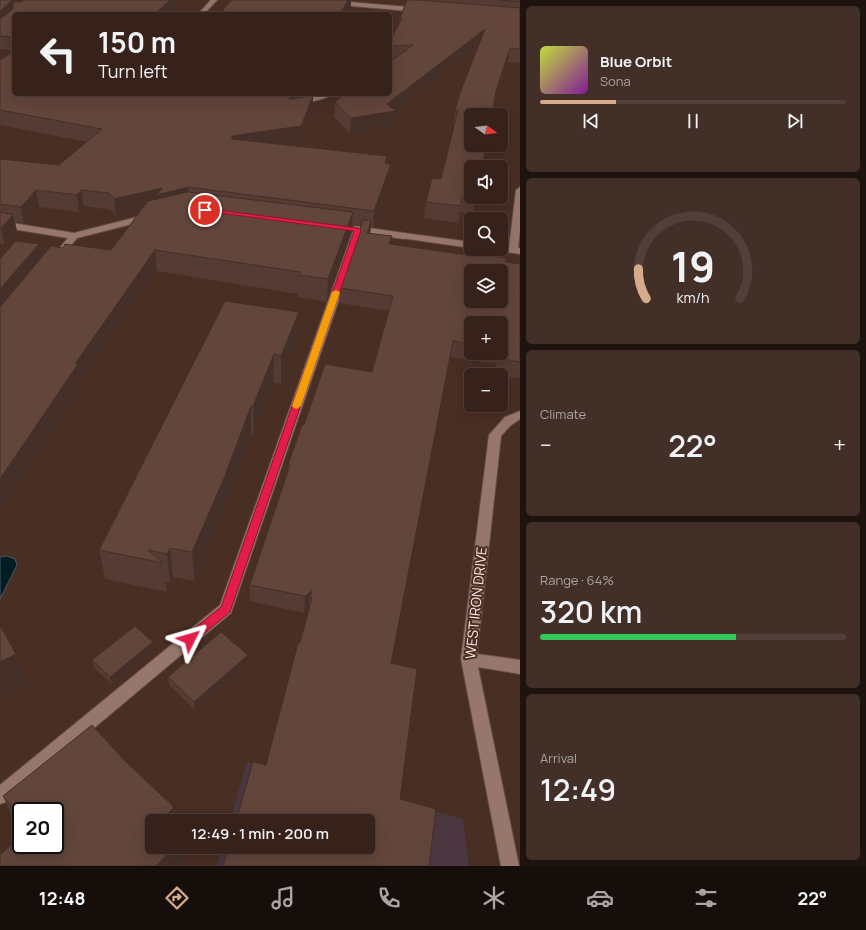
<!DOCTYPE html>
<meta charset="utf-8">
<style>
:root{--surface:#37221b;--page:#422f28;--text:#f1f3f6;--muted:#aaa4a3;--line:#513f3a;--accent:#d6ab8b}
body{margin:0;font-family:Manrope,sans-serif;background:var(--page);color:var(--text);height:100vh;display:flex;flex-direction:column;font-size:15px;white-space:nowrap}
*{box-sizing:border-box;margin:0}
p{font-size:13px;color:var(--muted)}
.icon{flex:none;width:22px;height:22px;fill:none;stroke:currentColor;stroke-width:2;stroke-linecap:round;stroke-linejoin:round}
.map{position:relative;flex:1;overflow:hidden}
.panel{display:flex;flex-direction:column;gap:6px;padding:6px;background:#1e130f;width:346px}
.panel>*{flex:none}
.banner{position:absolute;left:12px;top:12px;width:380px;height:84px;border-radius:6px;box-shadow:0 4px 16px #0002,0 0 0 1px var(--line);background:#37221b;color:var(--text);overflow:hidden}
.needle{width:26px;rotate:105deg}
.controls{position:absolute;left:464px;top:108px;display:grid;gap:8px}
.controls a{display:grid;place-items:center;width:44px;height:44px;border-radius:6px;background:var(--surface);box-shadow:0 4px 16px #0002,0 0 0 1px var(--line);font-size:20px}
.speed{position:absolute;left:12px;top:802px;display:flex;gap:8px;font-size:20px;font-weight:700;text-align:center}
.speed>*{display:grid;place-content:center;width:52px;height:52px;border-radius:50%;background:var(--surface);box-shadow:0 4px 16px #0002,0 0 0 1px var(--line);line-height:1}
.speed .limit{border:2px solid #111;border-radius:6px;background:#fff;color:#111}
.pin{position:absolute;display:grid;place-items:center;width:34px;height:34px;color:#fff;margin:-17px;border:2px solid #fff;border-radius:50%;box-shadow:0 1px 4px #0007}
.me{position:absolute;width:44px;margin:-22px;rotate:50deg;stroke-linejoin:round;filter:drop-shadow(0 0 3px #0008)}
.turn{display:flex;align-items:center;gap:14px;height:84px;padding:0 20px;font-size:18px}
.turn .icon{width:52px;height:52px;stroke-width:2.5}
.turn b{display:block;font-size:28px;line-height:34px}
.big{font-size:30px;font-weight:600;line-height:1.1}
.panel .card{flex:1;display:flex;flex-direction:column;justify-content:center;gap:6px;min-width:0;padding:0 14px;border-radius:6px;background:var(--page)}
.panel .dial{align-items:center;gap:0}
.dial svg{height:104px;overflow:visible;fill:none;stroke:var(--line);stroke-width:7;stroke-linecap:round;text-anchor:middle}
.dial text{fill:var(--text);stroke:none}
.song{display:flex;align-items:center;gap:12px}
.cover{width:48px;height:48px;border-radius:6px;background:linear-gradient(135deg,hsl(70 70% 55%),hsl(290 70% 35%))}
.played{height:4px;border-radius:2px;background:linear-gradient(90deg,var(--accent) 25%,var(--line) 25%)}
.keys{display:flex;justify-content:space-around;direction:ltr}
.heat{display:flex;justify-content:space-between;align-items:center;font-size:22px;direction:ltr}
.charge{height:6px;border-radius:3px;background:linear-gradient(90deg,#34c759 64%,var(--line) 0)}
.trip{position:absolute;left:145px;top:814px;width:230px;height:40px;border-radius:6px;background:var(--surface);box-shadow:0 4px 16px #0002,0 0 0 1px var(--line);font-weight:600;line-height:40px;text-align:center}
.menu{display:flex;height:64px;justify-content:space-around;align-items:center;background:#160e0b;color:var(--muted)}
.menu .icon{width:28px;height:28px}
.menu .current{color:var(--accent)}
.menu b{font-size:18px;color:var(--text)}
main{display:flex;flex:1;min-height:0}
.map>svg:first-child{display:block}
.commercial{fill:#4a3740}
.water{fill:#001d25;stroke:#4b5a5e}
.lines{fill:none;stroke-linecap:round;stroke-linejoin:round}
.lane-casing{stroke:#634c44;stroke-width:2}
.street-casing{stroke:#634c44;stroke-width:2}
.lane{fill:#97776c;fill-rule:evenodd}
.street{fill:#97776c;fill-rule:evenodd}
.wall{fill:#543b33;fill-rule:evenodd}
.shaded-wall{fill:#453029}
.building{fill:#62453b;stroke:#453029;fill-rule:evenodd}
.route{fill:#e11d48;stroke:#92132f}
.slow{fill:#f59e0b}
.labels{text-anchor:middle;stroke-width:4;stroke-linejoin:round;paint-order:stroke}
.near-street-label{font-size:14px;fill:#fae8e2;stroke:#492e24}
</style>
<main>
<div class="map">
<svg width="520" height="866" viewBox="0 0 520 866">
<rect width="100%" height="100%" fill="#492e24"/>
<path class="commercial" d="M247,762L463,819L469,866H216L222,847H368V821H230Z"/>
<path class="water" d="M7,556L15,559L17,565L0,599V557Z"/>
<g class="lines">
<defs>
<g id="lane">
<path d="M149,214L152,215L153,217L152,219L77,238L60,259L57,260L52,257L68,238L0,227V221L74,233Z"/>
<path d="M355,226L404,233L409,236L404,239L362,233L231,613L6,802L0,804V785L220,605L353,231L350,229Z"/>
</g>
<g id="street">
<path d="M211,0H217L204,14H198Z"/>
<path d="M303,0H326L420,8L423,10L420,12L306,2Z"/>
<path d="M322,94H333C326,99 300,106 293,101L297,99Z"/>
<path d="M520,187V229L518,248H520V254L498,251L496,249H501V246L509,247L516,190Z"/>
<path d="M404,233L471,242V248L401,238L399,236L401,234Z"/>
<path d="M520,411V419L510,426L501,436L477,654L520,660V674L478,667L519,866H501L461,659L489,435L505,417Z"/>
</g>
</defs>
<use href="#lane" class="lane-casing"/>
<use href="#street" class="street-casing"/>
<use href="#lane" class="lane"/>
<use href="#street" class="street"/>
</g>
<g class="wall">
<path d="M0,0H184L170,14H14V94H300L299,96H295V99L313,96L312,111L300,141L280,144L391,164L389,180L373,227H371L370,233L391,245L520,264V377H518V378L501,376V375H495L496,364L450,357L266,765L300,643L309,611V608L304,613L250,601V585L288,471V465L304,425L372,372L389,311L339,303L340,288L361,226L352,225L351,233L327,302L298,297V294L157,271L81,384L82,387L0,513V259L39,244L41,258L63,248L111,250L142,209L116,216L111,210L84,206L79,212L39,207L24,223L15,222L17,231L5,245L0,244V159L59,165L87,142L0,125V60L10,53V50L0,49ZM471,323H501V353H471Z"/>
<path d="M407,0H520V63L508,62L471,167V197H476L473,214L460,212L458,223L424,218L426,202L441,179L455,125H453L455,110L478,46L395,111L394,127L350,133L334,117L335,102L393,60H390V41L400,23V18Z"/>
<path d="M225,301L298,340L281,384L273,383L254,435H251L224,511L195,581L173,577L170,583L165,582L167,592L105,579L99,550Z"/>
<path d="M154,650L112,684L94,668L92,660Z"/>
<path d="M248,662L195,710L169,685L168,677Z"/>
<path d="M126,762L174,807L176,821H152V847H180L183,863L55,845L21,811V829L13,819L3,796Z"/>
</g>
<g class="shaded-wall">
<path d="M12,0H29L0,26V11Z"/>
<path d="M170,0H184L170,14H155Z"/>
<path d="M348,0H351V7L347,14H340Z"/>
<path d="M485,29L483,42L395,111L394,127L350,133L351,118L387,104Z"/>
<path d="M510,48L508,62L493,106L496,91Z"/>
<path d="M291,94H300L299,96H295L294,104L289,99Z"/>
<path d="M313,96L312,111L300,141L232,152V136Z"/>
<path d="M391,164L389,180L373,227L374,211Z"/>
<path d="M188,187L189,204L158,205L116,216L114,199L162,188Z"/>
<path d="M36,190L39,207L24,223L21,207Z"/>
<path d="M81,190L84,206L79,212L77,195Z"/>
<path d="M353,212L351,233L327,302L328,279Z"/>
<path d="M13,215L17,231L5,245L1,228Z"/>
<path d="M371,221L370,236L367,233Z"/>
<path d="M39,244L43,266L0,318V289Z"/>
<path d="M155,250L157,271L81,384L82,387L0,513V479L75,364Z"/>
<path d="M299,312L298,340L281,384V356Z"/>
<path d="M274,354L273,383L254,435L253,406Z"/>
<path d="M251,406V435L224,511L195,581L192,552Z"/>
<path d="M170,548L173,577L170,583L167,554Z"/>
<path d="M312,591L310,597L309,608L304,613L305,596Z"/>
<path d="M153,642L154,650L112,684L110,677Z"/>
<path d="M16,654L26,682L0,696V662Z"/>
<path d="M248,655V662L195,710L194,702Z"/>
<path d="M174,807L176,821H161Z"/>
<path d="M174,847H180L183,863L180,866H156Z"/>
</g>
<g class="building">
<path d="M0,0H12L0,11Z"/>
<path d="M23,0H170L155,14H14V37L0,36V19L13,9V2H21Z"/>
<path d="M232,0H348L340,14H219Z"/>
<path d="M407,0H419L520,8V49L510,48L496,91L492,115H471V145H486L482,167H471V196H463L460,206L426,202L432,178L441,179L458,110H455L460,93L485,29L387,104L396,111L351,118L335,102L345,94H390V62L413,45L390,46V41L402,18H400Z"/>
<path d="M499,0H520V2Z"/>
<path d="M14,39V44L8,43Z"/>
<path d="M14,51V94H292L289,99L313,96L301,126L232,136V139L387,156L385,163L391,164L374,211L188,187L157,195L162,188L114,199L109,193L81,190L77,195L36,190L21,207L0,204V159L59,165L102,129L0,110V60Z"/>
<path d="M188,192L353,212L328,279L299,275L300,272L155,250L75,364H78L0,479V307L51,246L63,248L65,244L111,250L148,201Z"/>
<path d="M0,212L13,215L1,228H0Z"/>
<path d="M363,220L371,221L367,233L392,236L389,244L482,257V255L506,258L505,262L520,264V362L498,358L499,353H501V323H471V344L453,341L391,663L417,669L400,799L436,809L429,866H223L229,847H368V821H236L253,762L266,765L298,643H300L312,598L310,597L312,591L305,596L250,585L290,465H288L302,425H304L325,364L372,372L393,296L340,288ZM471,271H501V301H471Z"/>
<path d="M16,241L39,244L0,289V259Z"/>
<path d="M225,301L299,312L281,356L274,354L253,406H251L223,481L192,552L170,548L167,554L148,550L163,563L99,550Z"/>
<path d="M0,625L16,654L0,662Z"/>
<path d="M135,626L153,642L110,677L92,660Z"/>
<path d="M221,632L248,655L194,702L168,677Z"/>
<path d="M92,725L126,762L174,807L161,821H152V847H174L156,866H0V855L21,835V845H55V811H21V818L3,796Z"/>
</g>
<path class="route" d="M202,208L358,228L361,230L231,609L230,612L194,642L190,644L186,642L185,639L186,635L221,607L354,231L205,211L201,210Z"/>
<path class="slow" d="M336,290L340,292L301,406L297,409L294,408L292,406L332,292Z"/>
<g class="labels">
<g class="near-street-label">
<text transform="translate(476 603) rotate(-84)" y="5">WEST IRON DRIVE</text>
</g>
</g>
</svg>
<div class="controls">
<a><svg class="needle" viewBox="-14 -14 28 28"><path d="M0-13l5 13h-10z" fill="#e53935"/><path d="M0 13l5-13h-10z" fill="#aaa4a3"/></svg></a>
<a><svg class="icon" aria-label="sound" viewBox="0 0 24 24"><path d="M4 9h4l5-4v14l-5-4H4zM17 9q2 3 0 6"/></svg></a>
<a><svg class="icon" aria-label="search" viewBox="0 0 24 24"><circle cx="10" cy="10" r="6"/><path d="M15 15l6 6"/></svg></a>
<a><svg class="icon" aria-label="layers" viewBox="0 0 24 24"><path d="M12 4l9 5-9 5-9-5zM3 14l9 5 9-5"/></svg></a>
<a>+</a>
<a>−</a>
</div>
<div class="speed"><div class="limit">20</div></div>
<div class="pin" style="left:205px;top:210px;background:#d93025"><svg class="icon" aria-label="arrive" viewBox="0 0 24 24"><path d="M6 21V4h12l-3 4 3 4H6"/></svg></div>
<svg class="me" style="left:190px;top:639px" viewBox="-20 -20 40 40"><path d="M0-17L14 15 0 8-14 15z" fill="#e11d48" stroke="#fff" stroke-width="4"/></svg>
<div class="trip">12:49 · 1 min · 200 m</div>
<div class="banner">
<div class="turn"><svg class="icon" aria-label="left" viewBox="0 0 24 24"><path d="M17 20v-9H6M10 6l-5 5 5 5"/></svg><div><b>150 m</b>Turn left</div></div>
</div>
</div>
<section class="panel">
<div class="card">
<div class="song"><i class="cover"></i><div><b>Blue Orbit</b><p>Sona</p></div></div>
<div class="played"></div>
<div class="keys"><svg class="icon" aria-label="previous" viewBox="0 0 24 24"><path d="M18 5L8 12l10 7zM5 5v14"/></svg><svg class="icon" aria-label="pause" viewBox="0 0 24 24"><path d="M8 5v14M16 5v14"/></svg><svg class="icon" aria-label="next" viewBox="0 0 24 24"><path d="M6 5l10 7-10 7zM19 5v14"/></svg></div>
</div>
<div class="card dial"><svg viewBox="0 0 100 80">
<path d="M14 69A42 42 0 1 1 86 69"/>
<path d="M14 69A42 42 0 0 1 8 46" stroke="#d6ab8b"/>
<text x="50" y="56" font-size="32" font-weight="700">19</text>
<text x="50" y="72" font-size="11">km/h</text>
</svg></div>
<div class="card"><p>Climate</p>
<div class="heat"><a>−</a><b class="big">22°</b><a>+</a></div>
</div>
<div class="card"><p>Range · 64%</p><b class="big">320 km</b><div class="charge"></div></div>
<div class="card"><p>Arrival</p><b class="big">12:49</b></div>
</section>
</main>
<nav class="menu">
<b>12:48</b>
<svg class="icon current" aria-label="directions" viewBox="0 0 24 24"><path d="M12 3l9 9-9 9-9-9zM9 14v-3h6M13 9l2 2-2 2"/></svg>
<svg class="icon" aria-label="music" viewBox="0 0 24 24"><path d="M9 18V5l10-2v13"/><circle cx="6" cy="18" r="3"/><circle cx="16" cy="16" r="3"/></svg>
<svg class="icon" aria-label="phone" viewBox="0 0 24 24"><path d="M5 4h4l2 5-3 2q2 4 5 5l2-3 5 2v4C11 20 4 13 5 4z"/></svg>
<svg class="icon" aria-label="climate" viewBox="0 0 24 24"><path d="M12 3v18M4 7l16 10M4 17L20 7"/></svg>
<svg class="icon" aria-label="car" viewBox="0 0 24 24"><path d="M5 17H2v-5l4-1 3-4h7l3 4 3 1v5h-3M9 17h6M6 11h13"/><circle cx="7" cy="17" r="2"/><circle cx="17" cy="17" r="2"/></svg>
<svg class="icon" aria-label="filters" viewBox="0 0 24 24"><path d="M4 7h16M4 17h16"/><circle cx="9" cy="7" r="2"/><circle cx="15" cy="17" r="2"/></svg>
<b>22°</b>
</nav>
